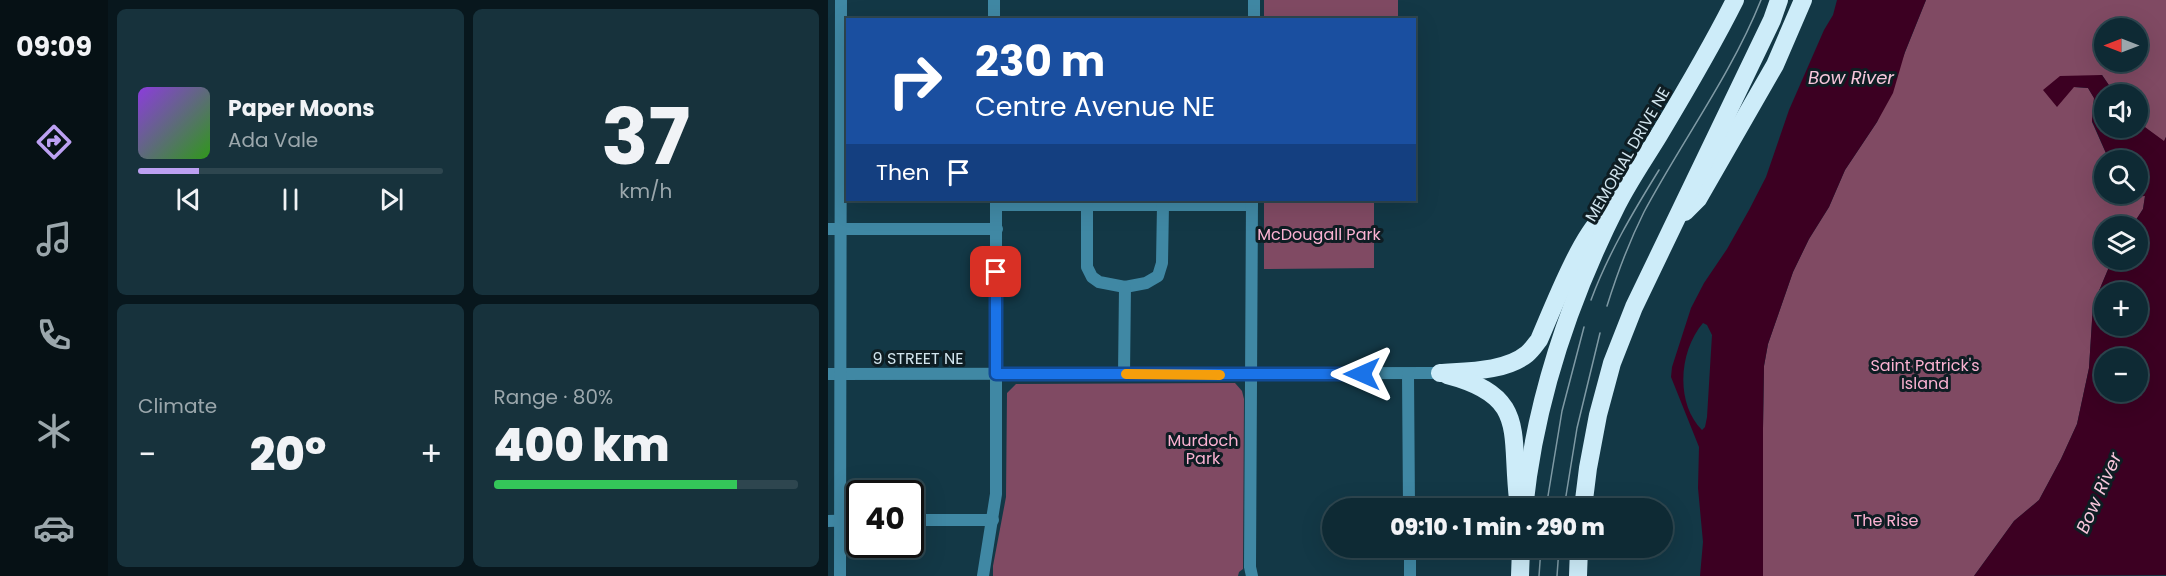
<!DOCTYPE html>
<meta charset="utf-8">
<style>
:root{--surface:#0e2a34;--page:#17323c;--text:#f1f3f6;--muted:#9ba7ac;--line:#2e464f;--accent:#bca0f2}
body{margin:0;font-family:Poppins,sans-serif;background:var(--page);color:var(--text);height:100vh;display:flex;flex-direction:column;font-size:22px;white-space:nowrap}
*{box-sizing:border-box;margin:0}
p{font-size:20px;color:var(--muted)}
.icon{flex:none;width:33px;height:33px;fill:none;stroke:currentColor;stroke-width:2;stroke-linecap:round;stroke-linejoin:round}
.map{position:relative;flex:1;overflow:hidden}
.sheet{display:flex;flex-direction:column;gap:9px;padding:9px;background:#08171d;width:720px}
.sheet>*{flex:none}
.banner{position:absolute;left:18px;top:18px;width:570px;height:183px;border-radius:0px;box-shadow:0 6px 24px #0002,0 0 0 2px var(--line);background:#1a4fa0;color:#fff;overflow:hidden}
.needle{width:39px;rotate:270deg}
.fabs{position:absolute;left:1266px;top:18px;display:grid;gap:12px}
.fabs a{display:grid;place-items:center;width:54px;height:54px;border-radius:50%;background:var(--surface);box-shadow:0 6px 24px #0002,0 0 0 2px var(--line);font-size:30px}
.speed{position:absolute;left:18px;top:480px;display:flex;gap:12px;font-size:30px;font-weight:700;text-align:center}
.speed>*{display:grid;place-content:center;width:78px;height:78px;border-radius:50%;background:var(--surface);box-shadow:0 6px 24px #0002,0 0 0 2px var(--line);line-height:1}
.speed .limit{border:3px solid #111;border-radius:9px;background:#fff;color:#111}
.pin{position:absolute;display:grid;place-items:center;width:51px;height:51px;color:#fff;margin:-26px;border-radius:12px;box-shadow:0 3px 9px #0006}
.me{position:absolute;width:66px;margin:-33px;rotate:270deg;stroke-linejoin:round;filter:drop-shadow(0 0 4px #0008)}
.turn{display:flex;align-items:center;gap:21px;height:126px;padding:0 30px;font-size:27px}
.turn .icon{width:78px;height:78px;stroke-width:2.5}
.turn b{display:block;font-size:42px;line-height:51px}
.then{display:flex;align-items:center;height:57px;padding:0 30px;background:#0003;gap:12px;font-size:22px}
.big{font-size:45px;font-weight:800;line-height:1.1}
.sheet .tile{flex:1;display:flex;flex-direction:column;justify-content:center;gap:9px;min-width:0;padding:0 21px;border-radius:9px;background:var(--page)}
.sheet .dial{align-items:center;gap:0}
.dial b{font-size:78px;line-height:1}
.song{display:flex;align-items:center;gap:18px}
.cover{width:72px;height:72px;border-radius:9px;background:linear-gradient(135deg,hsl(270 70% 55%),hsl(110 70% 35%))}
.played{height:6px;border-radius:3px;background:linear-gradient(90deg,var(--accent) 20%,var(--line) 20%)}
.keys{display:flex;justify-content:space-around;direction:ltr}
.heat{display:flex;justify-content:space-between;align-items:center;font-size:33px;direction:ltr}
.charge{height:9px;border-radius:4px;background:linear-gradient(90deg,#34c759 80%,var(--line) 0)}
.sheet .tiles{flex:1;display:grid;gap:9px;grid-template-columns:repeat(2,1fr)}
.trip{position:absolute;left:494px;top:498px;width:351px;height:60px;border-radius:30px;background:var(--surface);box-shadow:0 6px 24px #0002,0 0 0 2px var(--line);font-weight:800;line-height:60px;text-align:center}
main{display:flex;flex:1;min-height:0}
.tabs{display:flex;flex-direction:column;width:108px;justify-content:space-around;align-items:center;background:#061115;color:var(--muted)}
.tabs .icon{width:42px;height:42px}
.tabs .active{color:var(--accent)}
.tabs b{font-size:27px;color:var(--text)}
.map>svg:first-child{display:block}
.green{fill:#804a63;fill-rule:evenodd}
.water{fill:#3c0022;fill-rule:evenodd}
.lines{fill:none;stroke-linecap:round;stroke-linejoin:round}
.minor{stroke:#4088a4;stroke-width:12}
.highway{stroke:#cdecf9;stroke-width:18}
.tram{stroke:#7f9aa5;stroke-width:1.5}
.route-casing{stroke:#114b97;stroke-width:15}
.route{stroke:#1a73e8;stroke-width:10}
.slow{stroke:#f59e0b;stroke-width:10}
.labels{text-anchor:middle;stroke-width:6;stroke-linejoin:round;paint-order:stroke}
.street-label{font-size:16px;fill:#d1e4ed;stroke:#0e1d23}
.park-label{font-size:16px;fill:#fbb2d2;stroke:#0e1d23}
.water-label{font-size:18px;font-style:italic;fill:#f7c6db;stroke:#0e1d23}
</style>
<main>
<nav class="tabs">
<b>09:09</b>
<svg class="icon active" aria-label="directions" viewBox="0 0 24 24"><path d="M12 3l9 9-9 9-9-9zM9 14v-3h6M13 9l2 2-2 2"/></svg>
<svg class="icon" aria-label="music" viewBox="0 0 24 24"><path d="M9 18V5l10-2v13"/><circle cx="6" cy="18" r="3"/><circle cx="16" cy="16" r="3"/></svg>
<svg class="icon" aria-label="phone" viewBox="0 0 24 24"><path d="M5 4h4l2 5-3 2q2 4 5 5l2-3 5 2v4C11 20 4 13 5 4z"/></svg>
<svg class="icon" aria-label="climate" viewBox="0 0 24 24"><path d="M12 3v18M4 7l16 10M4 17L20 7"/></svg>
<svg class="icon" aria-label="car" viewBox="0 0 24 24"><path d="M5 17H2v-5l4-1 3-4h7l3 4 3 1v5h-3M9 17h6M6 11h13"/><circle cx="7" cy="17" r="2"/><circle cx="17" cy="17" r="2"/></svg>
</nav>
<section class="sheet">
<div class="tiles">
<div class="tile">
<div class="song"><i class="cover"></i><div><b>Paper Moons</b><p>Ada Vale</p></div></div>
<div class="played"></div>
<div class="keys"><svg class="icon" aria-label="previous" viewBox="0 0 24 24"><path d="M18 5L8 12l10 7zM5 5v14"/></svg><svg class="icon" aria-label="pause" viewBox="0 0 24 24"><path d="M8 5v14M16 5v14"/></svg><svg class="icon" aria-label="next" viewBox="0 0 24 24"><path d="M6 5l10 7-10 7zM19 5v14"/></svg></div>
</div>
<div class="tile dial"><b>37</b><p>km/h</p></div>
<div class="tile"><p>Climate</p>
<div class="heat"><a>−</a><b class="big">20°</b><a>+</a></div>
</div>
<div class="tile"><p>Range · 80%</p><b class="big">400 km</b><div class="charge"></div></div>
</div>
</section>
<div class="map">
<svg width="1338" height="576" viewBox="0 0 1338 576">
<rect width="100%" height="100%" fill="#133846"/>
<g class="green">
<rect x="436" y="0" width="134" height="19"/>
<path d="M1098,0H1338V137L1336,142L1310,122V94H1287L1274,75L1246,87L1260,88L1266,98L1264,122L1281,160H1276V194H1295L1297,197L1317,196L1315,209L1304,226H1276V260H1284L1265,305L1261,368L1249,424L1233,459L1211,500L1186,521L1146,576H935V428L936,366L940,344L965,272L981,239L1001,207L1017,170L1049,122ZM1276,28H1310V62H1276Z"/>
<path d="M436,200H546V268L436,269Z"/>
<path d="M407,383L414,391L416,399L415,569L411,572L410,576H165V566L178,497L179,393L188,384Z"/>
</g>
<g class="water">
<path d="M1009,0H1098L1077,52L1065,93L1049,122L1017,170L1001,207L981,239L965,272L940,344L936,366L935,428V576H872L875,542L870,488L871,447L843,377L844,367L863,308L876,283L899,249L921,210L938,177L961,110L996,30L1005,15ZM875,323L879,325L884,335L879,417L877,427L874,430C847,403 851,351 875,323Z"/>
<path d="M1274,75L1287,94H1276V128H1310V122L1336,141L1338,137V575L1146,576L1186,521L1211,500L1233,459L1249,424L1261,368L1265,305L1284,260H1310V226H1304L1315,209L1317,196L1297,197L1295,194H1310V160H1281L1264,121L1266,98L1260,88L1246,87L1229,107L1215,90L1232,76ZM1276,292H1310V326H1276ZM1276,358H1310V392H1276Z"/>
</g>
<g class="lines">
<g class="minor">
<path d="M166,0V20"/>
<path d="M426,20V0"/>
<path d="M168,205H424"/>
<path d="M259,205V267L264,277L271,282L297,287L318,283L330,276L334,263L335,205"/>
<path d="M0,229H169"/>
<path d="M0,374L612,373"/>
<path d="M296,374L297,287"/>
<path d="M580,374L581,508"/>
<path d="M82,520H165"/>
<path d="M0,521L32,520"/>
<path d="M582,548V576"/>
<path d="M12,576L13,0"/>
<path d="M155,576L168,494V200"/>
<path d="M424,576L422,567L424,200"/>
</g>
<g class="highway">
<path d="M857,212L870,199L947,65L975,0"/>
<path d="M612,373C638,371 677,372 699,354C704,350 707,345 711,340C724,310 752,238 774,218"/>
<path d="M619,375C700,396 682,431 690,499"/>
<path d="M696,508C707,402 741,300 789,205C801,181 817,158 831,135C858,90 884,46 907,0"/>
<path d="M755,508L760,468L770,415L784,363L806,307L944,20L951,0"/>
<path d="M692,576L693,548"/>
<path d="M750,576L751,548"/>
</g>
<g class="tram">
<path d="M763,300C780,254 805,212 831,170"/>
<path d="M779,306C789,274 801,242 816,212C854,141 903,75 933,0"/>
<path d="M718,508L734,411L756,327"/>
<path d="M736,508L749,428L772,333"/>
<path d="M711,576L713,548"/>
<path d="M729,576L731,548"/>
</g>
</g>
<g class="lines">
<defs>
<path id="route" d="M168,272V374H534"/>
</defs>
<use href="#route" class="route-casing"/>
<use href="#route" class="route"/>
<path class="slow" d="M298,374L392,375"/>
</g>
<g class="labels">
<g class="street-label">
<text transform="translate(799 154) rotate(-60)" y="6">MEMORIAL DRIVE NE</text>
<text x="90" y="364">9 STREET NE</text>
</g>
<g class="park-label">
<text x="491" y="240">McDougall Park</text>
<text x="1097" y="371">Saint Patrick's<tspan x="1097" dy="18">Island</tspan></text>
<text x="375" y="446">Murdoch<tspan x="375" dy="18">Park</tspan></text>
<text x="1058" y="526">The Rise</text>
</g>
<g class="water-label">
<text x="1023" y="84">Bow River</text>
<text transform="translate(1271 493) rotate(-66)" y="6">Bow River</text>
</g>
</g>
</svg>
<div class="fabs">
<a><svg class="needle" viewBox="-14 -14 28 28"><path d="M0-13l5 13h-10z" fill="#e53935"/><path d="M0 13l5-13h-10z" fill="#9ba7ac"/></svg></a>
<a><svg class="icon" aria-label="sound" viewBox="0 0 24 24"><path d="M4 9h4l5-4v14l-5-4H4zM17 9q2 3 0 6"/></svg></a>
<a><svg class="icon" aria-label="search" viewBox="0 0 24 24"><circle cx="10" cy="10" r="6"/><path d="M15 15l6 6"/></svg></a>
<a><svg class="icon" aria-label="layers" viewBox="0 0 24 24"><path d="M12 4l9 5-9 5-9-5zM3 14l9 5 9-5"/></svg></a>
<a>+</a>
<a>−</a>
</div>
<div class="speed"><div class="limit">40</div></div>
<div class="pin" style="left:168px;top:272px;background:#d93025"><svg class="icon" aria-label="arrive" viewBox="0 0 24 24"><path d="M6 21V4h12l-3 4 3 4H6"/></svg></div>
<svg class="me" style="left:534px;top:374px" viewBox="-20 -20 40 40"><path d="M0-17L14 15 0 8-14 15z" fill="#1a73e8" stroke="#fff" stroke-width="4"/></svg>
<div class="trip">09:10 · 1 min · 290 m</div>
<div class="banner">
<div class="turn"><svg class="icon" aria-label="right" viewBox="0 0 24 24"><path d="M7 20v-9h11M14 6l5 5-5 5"/></svg><div><b>230 m</b>Centre Avenue NE</div></div>
<div class="then">Then<svg class="icon" aria-label="arrive" viewBox="0 0 24 24"><path d="M6 21V4h12l-3 4 3 4H6"/></svg></div>
</div>
</div>
</main>
